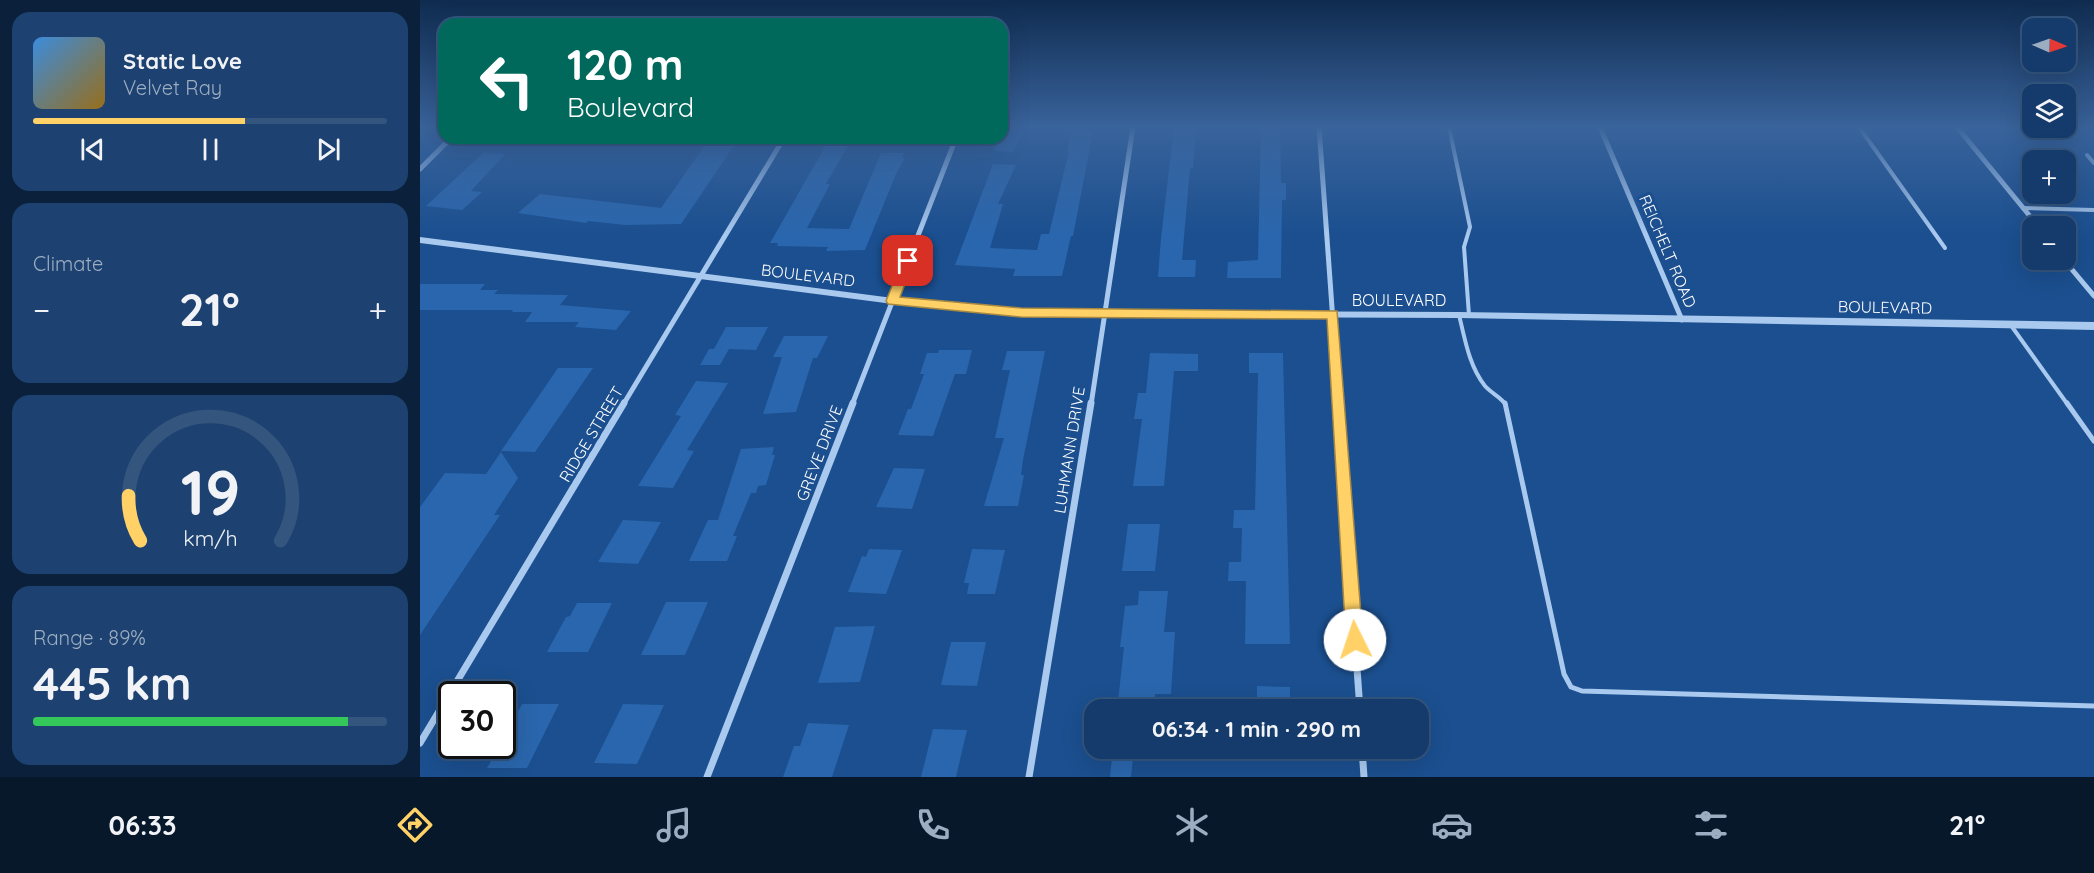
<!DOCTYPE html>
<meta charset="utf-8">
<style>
:root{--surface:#143b6b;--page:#1d4271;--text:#f1f3f6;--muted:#9dadc1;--line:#33557e;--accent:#ffd166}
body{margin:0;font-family:Quicksand,sans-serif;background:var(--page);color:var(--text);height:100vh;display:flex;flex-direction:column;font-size:22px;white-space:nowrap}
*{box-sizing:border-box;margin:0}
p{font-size:20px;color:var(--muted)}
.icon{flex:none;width:33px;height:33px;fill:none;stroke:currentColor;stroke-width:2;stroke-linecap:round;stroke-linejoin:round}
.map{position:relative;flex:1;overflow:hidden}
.details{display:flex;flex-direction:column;gap:12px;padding:12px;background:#0b203b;width:420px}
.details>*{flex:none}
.banner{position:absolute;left:18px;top:18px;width:570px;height:126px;border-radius:18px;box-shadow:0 6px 24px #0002,0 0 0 2px var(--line);background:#00695c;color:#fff;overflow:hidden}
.needle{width:39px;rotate:92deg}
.fabs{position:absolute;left:1602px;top:18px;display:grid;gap:12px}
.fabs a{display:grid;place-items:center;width:54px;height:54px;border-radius:12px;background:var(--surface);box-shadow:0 6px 24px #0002,0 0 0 2px var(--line);font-size:30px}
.speed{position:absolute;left:18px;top:681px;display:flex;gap:12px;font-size:30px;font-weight:700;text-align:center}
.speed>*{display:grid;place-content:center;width:78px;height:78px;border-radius:50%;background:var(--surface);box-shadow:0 6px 24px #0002,0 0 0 2px var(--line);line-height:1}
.speed .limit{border:3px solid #111;border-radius:9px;background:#fff;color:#111}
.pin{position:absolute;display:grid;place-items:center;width:51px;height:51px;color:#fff;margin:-26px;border-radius:12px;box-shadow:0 3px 9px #0006}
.me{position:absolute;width:66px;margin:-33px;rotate:356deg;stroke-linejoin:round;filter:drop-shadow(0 0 4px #0008)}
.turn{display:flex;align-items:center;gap:21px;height:126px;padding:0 30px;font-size:27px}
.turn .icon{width:78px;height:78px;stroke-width:2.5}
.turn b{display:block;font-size:42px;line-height:51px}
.big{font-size:45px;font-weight:700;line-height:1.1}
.details .tile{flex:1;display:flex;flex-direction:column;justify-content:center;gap:9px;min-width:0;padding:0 21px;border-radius:18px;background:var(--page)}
.details .dial{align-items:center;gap:0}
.dial svg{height:156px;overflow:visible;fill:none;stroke:var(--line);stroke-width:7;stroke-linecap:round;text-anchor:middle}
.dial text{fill:var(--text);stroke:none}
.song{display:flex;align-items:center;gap:18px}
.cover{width:72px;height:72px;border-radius:9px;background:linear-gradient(135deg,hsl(210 70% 55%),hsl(40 70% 35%))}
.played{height:6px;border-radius:3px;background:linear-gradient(90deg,var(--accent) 60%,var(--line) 60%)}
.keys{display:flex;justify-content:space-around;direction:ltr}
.heat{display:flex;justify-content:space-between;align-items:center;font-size:33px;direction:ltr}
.charge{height:9px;border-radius:4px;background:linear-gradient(90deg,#34c759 89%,var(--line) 0)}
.trip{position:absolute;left:664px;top:699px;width:345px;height:60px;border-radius:18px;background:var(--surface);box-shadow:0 6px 24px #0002,0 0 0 2px var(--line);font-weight:700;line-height:60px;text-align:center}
.menu{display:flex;height:96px;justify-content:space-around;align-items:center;background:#08182b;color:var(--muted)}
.menu .icon{width:42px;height:42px}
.menu .active{color:var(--accent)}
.menu b{font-size:27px;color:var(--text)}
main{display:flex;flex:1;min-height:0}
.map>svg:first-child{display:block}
.building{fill:#2a66ad}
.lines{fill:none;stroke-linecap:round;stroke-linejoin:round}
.service-far1{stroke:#a9c9ee;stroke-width:4}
.service{stroke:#a9c9ee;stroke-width:5}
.minor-far1{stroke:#a9c9ee;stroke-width:5}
.minor{stroke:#a9c9ee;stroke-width:7}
.tertiary{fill:#a9c9ee;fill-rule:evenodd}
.route{fill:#ffd166;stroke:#a68842;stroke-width:1.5}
.labels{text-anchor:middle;stroke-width:6;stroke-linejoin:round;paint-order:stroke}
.street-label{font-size:16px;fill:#fff;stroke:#1b4f8f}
</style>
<main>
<section class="details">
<div class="tile">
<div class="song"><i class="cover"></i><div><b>Static Love</b><p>Velvet Ray</p></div></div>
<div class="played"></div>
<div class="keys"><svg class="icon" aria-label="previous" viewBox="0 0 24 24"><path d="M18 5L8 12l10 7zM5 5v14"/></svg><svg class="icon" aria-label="pause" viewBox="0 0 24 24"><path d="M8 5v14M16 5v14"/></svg><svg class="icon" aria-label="next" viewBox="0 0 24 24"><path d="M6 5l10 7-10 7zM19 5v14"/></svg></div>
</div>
<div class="tile"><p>Climate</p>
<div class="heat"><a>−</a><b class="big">21°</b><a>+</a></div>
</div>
<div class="tile dial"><svg viewBox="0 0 100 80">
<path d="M14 69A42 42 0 1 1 86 69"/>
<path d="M14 69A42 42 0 0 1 8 46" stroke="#ffd166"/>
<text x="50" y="56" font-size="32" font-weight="700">19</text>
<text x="50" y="72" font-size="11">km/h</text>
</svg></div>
<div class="tile"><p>Range · 89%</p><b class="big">445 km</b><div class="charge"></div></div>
</section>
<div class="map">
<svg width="1674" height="777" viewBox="0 0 1674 777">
<rect width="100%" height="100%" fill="#1b4f8f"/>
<g class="building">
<path d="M586,127H606L593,152L574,151Z"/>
<path d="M754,127H776L773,168H770L762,260H776L775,277H738L741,238Z"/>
<path d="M841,127H860L861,183H866V200H862L861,278H807L808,262L838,260Z"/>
<path d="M652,131H673L653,236H651L642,276H593L595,269L535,265L573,164L596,165L578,204H583L570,248L617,250L621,234H629L649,151H647Z"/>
<path d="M290,138H319L261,224L205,225L168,221L166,223L98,213L120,194L241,208Z"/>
<path d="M406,145L428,146L406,184H410L387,228L429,229L461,153H484L482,157L485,158L476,174L445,250L406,251L408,247L357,246L358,243H350Z"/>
<path d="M63,153L85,154L51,191L62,192L42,210L6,206Z"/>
<path d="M0,284H65L60,290H78L74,294L148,295L140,305L211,311L196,330L155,327L159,322H105L112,312H92L93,310H0Z"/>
<path d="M306,327H348L336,350L309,349L300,365H280L289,349H294Z"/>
<path d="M364,336H408L397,358H393L376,412L343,414L362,357H353Z"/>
<path d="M519,350H552L546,374H535L513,436L478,435L488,409H491L504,374H500L507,353H518Z"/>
<path d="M587,351H625L603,460L601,475H604L598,506H564L584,438H575L590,370H582Z"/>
<path d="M730,353L778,354V371H754L744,486H713L722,419H714L718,393H726Z"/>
<path d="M829,353H863L870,644H825L826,581H808L809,562H821L822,528H813L814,510H835L838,373H829Z"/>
<path d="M138,368H173L115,452L81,451Z"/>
<path d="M276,381L308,383L267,450L274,451L253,488L218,486L261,416L255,415Z"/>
<path d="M354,447L352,455H355L346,485L338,486L336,493H331L313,536H317L307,561H269L288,520H298L321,449Z"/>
<path d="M81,452L98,478L74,515H80L0,635V507L25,473L66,474Z"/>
<path d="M474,468L505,469L492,509L456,507Z"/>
<path d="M203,520L241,522L218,564L178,562Z"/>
<path d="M708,524H740L735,571H702Z"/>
<path d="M449,549L482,550L466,594L428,592L442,556L446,557Z"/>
<path d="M552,549L585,550L575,594H547L549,583H544Z"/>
<path d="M719,591H748L744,632H755L751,694H735L734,710H697L704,647H700L705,606L718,605Z"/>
<path d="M246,602H288L265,655H221Z"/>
<path d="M157,603H192L168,652H127L146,617L150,616Z"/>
<path d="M455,626L440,682L398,683L415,627Z"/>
<path d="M531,642H566L557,686L521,685Z"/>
<path d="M837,686L870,687V710H837Z"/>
<path d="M102,704H139L107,768H67L80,746H82V740Z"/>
<path d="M203,704L244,705L217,764L174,763Z"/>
<path d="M388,723L429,725L412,777H363L374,746H380Z"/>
<path d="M513,729L547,730L536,777H501Z"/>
<path d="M693,748H714L711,777H690Z"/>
</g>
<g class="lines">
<g class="service-far1">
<path d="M1029,127L1050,227L1044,247L1049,315"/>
<path d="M1439,127L1525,248"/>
<path d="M1667,155L1674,163"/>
<path d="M1603,208L1674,210"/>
<path d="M1039,315C1045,339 1049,366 1065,386C1071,393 1081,397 1086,405"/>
<path d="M1590,324L1648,405"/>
</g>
<g class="service">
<path d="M1085,403L1144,674L1151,687L1162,691L1674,706"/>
<path d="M1647,403L1674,441"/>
</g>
<g class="minor-far1">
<path d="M899,127L919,405"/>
<path d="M1180,127L1262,320"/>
<path d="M1537,127L1618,226"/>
<path d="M0,169L31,138"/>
<path d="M1644,260L1674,296"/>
<path d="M203,405L364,138"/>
<path d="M432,405L536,138"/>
<path d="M671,405L713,127"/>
</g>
<g class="minor">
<path d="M918,403L940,710"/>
<path d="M0,743L204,403"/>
<path d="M942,748L944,777"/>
<path d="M287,777L433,403"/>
<path d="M609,777L671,403"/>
</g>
<path class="tertiary" d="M0,237L473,298L601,310L1039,312L1674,322V330L1039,318L601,316L473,304L0,243Z"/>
</g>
<linearGradient id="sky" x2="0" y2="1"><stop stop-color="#0f2b4f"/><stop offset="0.54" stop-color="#39639b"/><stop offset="1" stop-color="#39639b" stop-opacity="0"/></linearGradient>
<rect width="1674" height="235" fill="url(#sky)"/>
<path class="route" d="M488,257L494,261L480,297L601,308L917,311L943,640L941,645L935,648L929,645L926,640L907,319L601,317L468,304L466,301L482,261Z"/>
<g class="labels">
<g class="street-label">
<text transform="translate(1248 251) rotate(67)" y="6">REICHELT ROAD</text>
<text transform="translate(388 275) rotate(7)" y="6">BOULEVARD</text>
<text x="979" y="306">BOULEVARD</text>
<text transform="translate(1465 307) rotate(1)" y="6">BOULEVARD</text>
<text transform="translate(171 434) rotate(-59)" y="6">RIDGE STREET</text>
<text transform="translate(649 450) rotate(-81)" y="6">LUHMANN DRIVE</text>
<text transform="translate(399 453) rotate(-69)" y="6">GREVE DRIVE</text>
</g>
</g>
</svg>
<div class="fabs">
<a><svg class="needle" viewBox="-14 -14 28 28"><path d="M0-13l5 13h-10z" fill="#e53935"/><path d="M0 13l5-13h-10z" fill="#9dadc1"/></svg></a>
<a><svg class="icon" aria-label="layers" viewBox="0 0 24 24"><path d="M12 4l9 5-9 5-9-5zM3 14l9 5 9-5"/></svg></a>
<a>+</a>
<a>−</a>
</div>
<div class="speed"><div class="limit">30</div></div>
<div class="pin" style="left:488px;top:261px;background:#d93025"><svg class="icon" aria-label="arrive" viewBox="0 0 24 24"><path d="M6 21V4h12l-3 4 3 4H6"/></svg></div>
<svg class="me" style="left:935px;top:640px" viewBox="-20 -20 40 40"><circle r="19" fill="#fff"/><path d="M0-13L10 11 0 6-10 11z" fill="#ffd166"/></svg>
<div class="trip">06:34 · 1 min · 290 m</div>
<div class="banner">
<div class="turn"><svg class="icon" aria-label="left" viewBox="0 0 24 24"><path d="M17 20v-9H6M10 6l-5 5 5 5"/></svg><div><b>120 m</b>Boulevard</div></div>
</div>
</div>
</main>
<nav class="menu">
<b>06:33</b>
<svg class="icon active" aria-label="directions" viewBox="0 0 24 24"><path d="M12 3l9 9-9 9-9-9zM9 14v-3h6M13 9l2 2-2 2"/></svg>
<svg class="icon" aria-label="music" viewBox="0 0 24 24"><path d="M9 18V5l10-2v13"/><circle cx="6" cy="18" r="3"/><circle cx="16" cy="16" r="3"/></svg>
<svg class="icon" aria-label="phone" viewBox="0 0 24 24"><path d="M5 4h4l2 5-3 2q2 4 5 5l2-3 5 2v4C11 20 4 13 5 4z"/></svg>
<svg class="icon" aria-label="climate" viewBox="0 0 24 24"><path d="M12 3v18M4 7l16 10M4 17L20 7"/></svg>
<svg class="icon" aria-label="car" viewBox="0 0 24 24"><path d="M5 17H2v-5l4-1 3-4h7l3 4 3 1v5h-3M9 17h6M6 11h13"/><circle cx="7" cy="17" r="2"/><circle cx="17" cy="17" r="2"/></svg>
<svg class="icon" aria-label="filters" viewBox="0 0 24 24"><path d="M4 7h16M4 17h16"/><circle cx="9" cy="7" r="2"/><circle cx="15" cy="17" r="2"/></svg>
<b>21°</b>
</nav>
